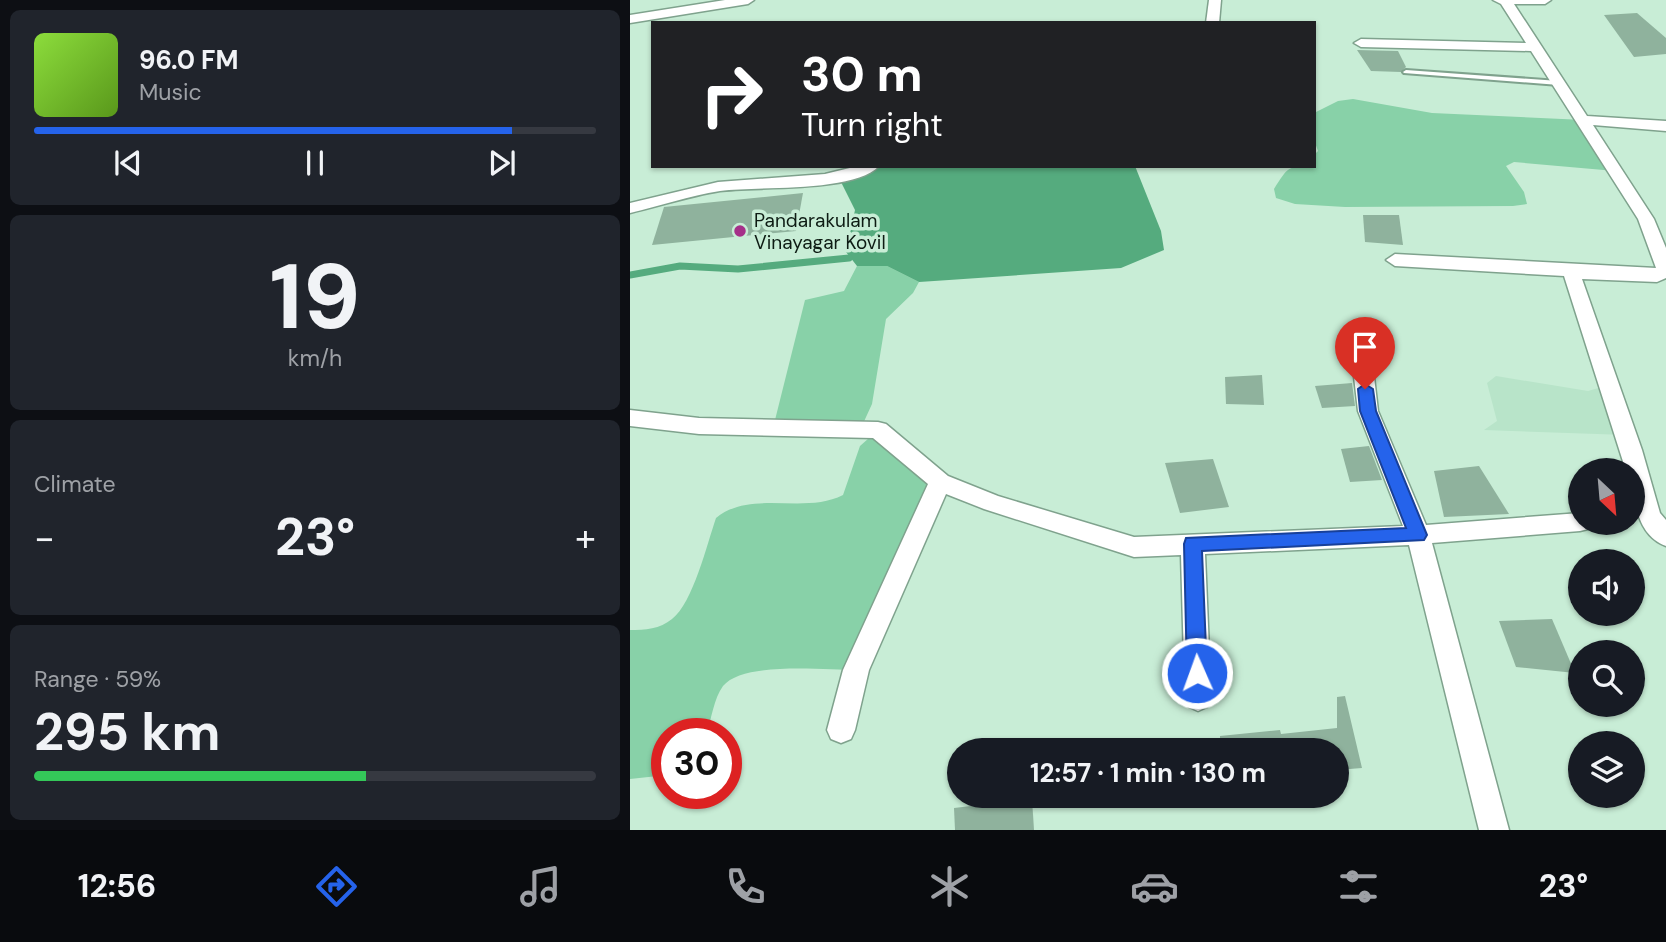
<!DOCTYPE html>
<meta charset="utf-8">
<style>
:root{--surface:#171b24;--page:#20242c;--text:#f1f3f6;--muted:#9ea1a6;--line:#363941;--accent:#2563eb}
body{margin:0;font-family:"DM Sans",sans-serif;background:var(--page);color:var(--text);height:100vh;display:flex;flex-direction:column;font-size:26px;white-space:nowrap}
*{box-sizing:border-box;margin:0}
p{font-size:23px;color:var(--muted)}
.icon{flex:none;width:38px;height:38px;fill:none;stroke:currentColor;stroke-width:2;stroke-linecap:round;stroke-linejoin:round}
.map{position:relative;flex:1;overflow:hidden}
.details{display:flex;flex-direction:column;gap:10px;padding:10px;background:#0d0f14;width:630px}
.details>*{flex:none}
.hud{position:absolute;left:21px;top:21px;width:665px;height:147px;border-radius:0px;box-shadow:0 2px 5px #0004;background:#202124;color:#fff;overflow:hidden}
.needle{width:46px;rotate:154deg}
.buttons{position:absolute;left:938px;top:458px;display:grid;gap:14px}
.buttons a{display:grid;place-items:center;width:77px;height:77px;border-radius:50%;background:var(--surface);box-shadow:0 2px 5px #0004;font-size:35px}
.speed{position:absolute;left:21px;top:718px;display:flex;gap:14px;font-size:35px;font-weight:700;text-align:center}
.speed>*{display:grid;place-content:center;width:91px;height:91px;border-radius:50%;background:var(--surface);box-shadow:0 2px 5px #0004;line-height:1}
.speed .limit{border:10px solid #d22;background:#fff;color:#111}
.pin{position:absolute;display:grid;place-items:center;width:60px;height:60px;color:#fff;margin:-72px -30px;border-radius:50% 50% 50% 0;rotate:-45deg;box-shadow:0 0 7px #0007}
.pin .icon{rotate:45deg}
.me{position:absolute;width:77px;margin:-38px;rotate:358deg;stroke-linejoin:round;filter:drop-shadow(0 0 5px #0008)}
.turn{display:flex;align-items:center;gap:24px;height:147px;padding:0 35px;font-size:32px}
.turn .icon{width:91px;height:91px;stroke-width:2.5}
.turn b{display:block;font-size:49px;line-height:60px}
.big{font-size:52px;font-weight:700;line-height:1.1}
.details .card{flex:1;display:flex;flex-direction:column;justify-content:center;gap:10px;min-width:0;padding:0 24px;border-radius:10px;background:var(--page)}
.details .dial{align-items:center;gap:0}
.dial b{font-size:91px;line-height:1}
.song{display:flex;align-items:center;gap:21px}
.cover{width:84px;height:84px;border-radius:10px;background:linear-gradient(135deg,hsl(90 70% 55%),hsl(90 70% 35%))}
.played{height:7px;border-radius:4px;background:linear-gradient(90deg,var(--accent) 85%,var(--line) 85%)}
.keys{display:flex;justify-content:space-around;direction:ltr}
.heat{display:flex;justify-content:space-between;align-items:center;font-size:38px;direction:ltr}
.charge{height:10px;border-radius:5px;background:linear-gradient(90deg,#34c759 59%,var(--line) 0)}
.trip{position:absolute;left:317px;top:738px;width:402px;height:70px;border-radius:35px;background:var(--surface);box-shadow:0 2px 5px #0004;font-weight:700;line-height:70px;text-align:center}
.menu{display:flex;height:112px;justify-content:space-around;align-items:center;background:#090b0e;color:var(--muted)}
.menu .icon{width:49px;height:49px}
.menu .active{color:var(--accent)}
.menu b{font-size:32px;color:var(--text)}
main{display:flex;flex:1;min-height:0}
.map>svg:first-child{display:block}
.built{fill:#b8e4c9}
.green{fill:#88d1a8}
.water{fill:#55ab7e}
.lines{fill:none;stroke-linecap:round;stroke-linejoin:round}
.stream{stroke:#55ab7e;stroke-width:7}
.building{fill:#8fb29d}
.service-casing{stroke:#7fa28d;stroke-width:4}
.minor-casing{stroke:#7fa28d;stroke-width:3}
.service{fill:#fff;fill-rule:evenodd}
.minor{fill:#fff;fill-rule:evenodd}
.route{fill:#2563eb;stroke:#184099;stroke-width:2}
.poi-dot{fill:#a53089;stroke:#c8edd6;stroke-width:2.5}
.labels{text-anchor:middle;stroke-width:7;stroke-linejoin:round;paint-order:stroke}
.poi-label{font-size:19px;fill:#0d1b13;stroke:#c8edd6;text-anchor:start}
</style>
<main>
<section class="details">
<div class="card">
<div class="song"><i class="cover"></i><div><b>96.0 FM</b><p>Music</p></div></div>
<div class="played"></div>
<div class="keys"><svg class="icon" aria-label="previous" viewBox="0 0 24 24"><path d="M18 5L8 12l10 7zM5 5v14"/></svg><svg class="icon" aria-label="pause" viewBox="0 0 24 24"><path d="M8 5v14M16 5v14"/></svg><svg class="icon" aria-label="next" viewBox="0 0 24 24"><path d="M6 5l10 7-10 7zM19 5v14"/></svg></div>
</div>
<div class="card dial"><b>19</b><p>km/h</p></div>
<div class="card"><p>Climate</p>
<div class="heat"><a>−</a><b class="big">23°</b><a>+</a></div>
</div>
<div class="card"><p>Range · 59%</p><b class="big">295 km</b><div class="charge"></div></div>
</section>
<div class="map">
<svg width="1036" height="830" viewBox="0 0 1036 830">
<rect width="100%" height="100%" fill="#c8edd6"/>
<path class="built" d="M866,376L958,391L979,385L996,435L854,430L867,421L857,383Z"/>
<g class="green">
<path d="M723,99L802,113L954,120L985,171L884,162L876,166L894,192L897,204L883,206L715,207L665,204L646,198L644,189C658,167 657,166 684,166V155L688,151L684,140L686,112L708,101Z"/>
<path d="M227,266H257L289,282L283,293L256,319L242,404L231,428H143L175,300L214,291Z"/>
<path d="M248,430L310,482L226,670C195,670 113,661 93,686C84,698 81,720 77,733H37V775L0,779V630C15,630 30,629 42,619C63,603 77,544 86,518C121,489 174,515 213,495L230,446Z"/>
</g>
<path class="water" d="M234,166H505L531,231L534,250L491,268L319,280L289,282L257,266H227L216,252L225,210L206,172Z"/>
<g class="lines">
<path class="stream" d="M0,275L50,266L108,269L219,258"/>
</g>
<g class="building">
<path d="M1007,13L1036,38V54L1004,57L974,15Z"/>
<path d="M727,50L768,51L776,67L771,72L741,71Z"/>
<path d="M173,193L166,231L22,245L34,207Z"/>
<path d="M733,215H769L773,245L735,242Z"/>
<path d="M632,375L634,405L596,404L595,377Z"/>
<path d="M722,383L725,406L692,408L685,386Z"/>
<path d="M739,446L752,480L720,482L711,449Z"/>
<path d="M583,459L599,507L550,513L535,463Z"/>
<path d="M849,466L879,514L814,517L804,471Z"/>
<path d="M922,619L945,673L886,667L869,621Z"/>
<path d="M715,696L732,768L707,770V751H590V736L650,730L651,734L707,728V697Z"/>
<path d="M402,799L404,830H325L324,808Z"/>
</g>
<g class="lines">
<defs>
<path id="service" d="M776,70L929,81L933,83L929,85L774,73L773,72Z"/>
<g id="minor">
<path d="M95,0H124L118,4L0,23V15Z"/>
<path d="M579,0H591L589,23H576Z"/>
<path d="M863,0H921L915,4H884L957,116L1036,121V131L963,125L1024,219L1036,248V278L1027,282L952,279L1012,450L1030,513L1036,520V546C1006,535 1003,498 1003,471H996L934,276L765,266L756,260L765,254L1026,268L1008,219L901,51L731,47L724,43L731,39L896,43L871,4Z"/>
<path d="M228,166H249C224,193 127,186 90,191C59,196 30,206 0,213V203L88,182L195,174Z"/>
<path d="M733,361L743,368L748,411L796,525L950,513V523H961L958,529L950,531L802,543L879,830H849L779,545L575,554L581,698L577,707L568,711L559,707L555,698L551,555L504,557L354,509L316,494L239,670L225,730L221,739L211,743L201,739L197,730L213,670L298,484L243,438L69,434L0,426V410L69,418L248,422L256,424L318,476L368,496L504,537L773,526L728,411L723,368Z"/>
</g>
</defs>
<use href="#service" class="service-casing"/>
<use href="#minor" class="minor-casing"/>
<use href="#service" class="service"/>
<use href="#minor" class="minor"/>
</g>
<path class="route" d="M735,384L743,389L746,411L797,535L794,540L572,551L577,673L574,679L567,682L560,679L557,673L554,544L556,538L776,528L730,411L728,389Z"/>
<circle class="poi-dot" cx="110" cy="231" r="7"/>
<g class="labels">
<g class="poi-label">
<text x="124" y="227">Pandarakulam<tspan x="124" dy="22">Vinayagar Kovil</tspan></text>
</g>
</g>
</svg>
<div class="buttons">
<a><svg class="needle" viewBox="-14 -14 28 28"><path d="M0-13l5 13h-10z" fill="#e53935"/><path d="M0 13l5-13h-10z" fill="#9ea1a6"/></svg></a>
<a><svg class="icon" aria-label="sound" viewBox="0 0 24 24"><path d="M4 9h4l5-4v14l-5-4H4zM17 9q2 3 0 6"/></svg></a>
<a><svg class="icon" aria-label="search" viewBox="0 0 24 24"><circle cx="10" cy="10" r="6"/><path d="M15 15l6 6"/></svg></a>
<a><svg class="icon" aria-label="layers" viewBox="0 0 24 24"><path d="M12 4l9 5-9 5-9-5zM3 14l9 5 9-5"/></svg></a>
</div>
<div class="speed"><div class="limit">30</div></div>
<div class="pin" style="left:735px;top:389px;background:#d93025"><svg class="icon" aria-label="arrive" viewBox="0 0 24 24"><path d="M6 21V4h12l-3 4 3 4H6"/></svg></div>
<svg class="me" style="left:567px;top:673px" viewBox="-20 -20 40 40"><circle r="17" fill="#2563eb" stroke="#fff" stroke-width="3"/><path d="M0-11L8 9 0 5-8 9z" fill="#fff"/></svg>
<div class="trip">12:57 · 1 min · 130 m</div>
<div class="hud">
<div class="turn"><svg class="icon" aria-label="right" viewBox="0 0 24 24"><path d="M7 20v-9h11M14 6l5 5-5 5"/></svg><div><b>30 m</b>Turn right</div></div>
</div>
</div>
</main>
<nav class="menu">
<b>12:56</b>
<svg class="icon active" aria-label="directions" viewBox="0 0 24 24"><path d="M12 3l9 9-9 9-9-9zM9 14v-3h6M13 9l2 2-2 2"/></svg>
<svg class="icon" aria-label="music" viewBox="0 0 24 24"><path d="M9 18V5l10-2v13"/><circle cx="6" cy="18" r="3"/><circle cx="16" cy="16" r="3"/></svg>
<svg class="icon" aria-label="phone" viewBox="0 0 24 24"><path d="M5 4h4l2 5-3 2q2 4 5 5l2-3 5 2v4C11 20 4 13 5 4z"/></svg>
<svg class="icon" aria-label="climate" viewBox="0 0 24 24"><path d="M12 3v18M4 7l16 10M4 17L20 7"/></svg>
<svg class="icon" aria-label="car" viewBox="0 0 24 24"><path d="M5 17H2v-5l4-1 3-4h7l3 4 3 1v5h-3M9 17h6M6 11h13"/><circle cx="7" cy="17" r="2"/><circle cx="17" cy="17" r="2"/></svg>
<svg class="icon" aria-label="filters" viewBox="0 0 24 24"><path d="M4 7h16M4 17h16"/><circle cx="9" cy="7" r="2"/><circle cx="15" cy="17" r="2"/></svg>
<b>23°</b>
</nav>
